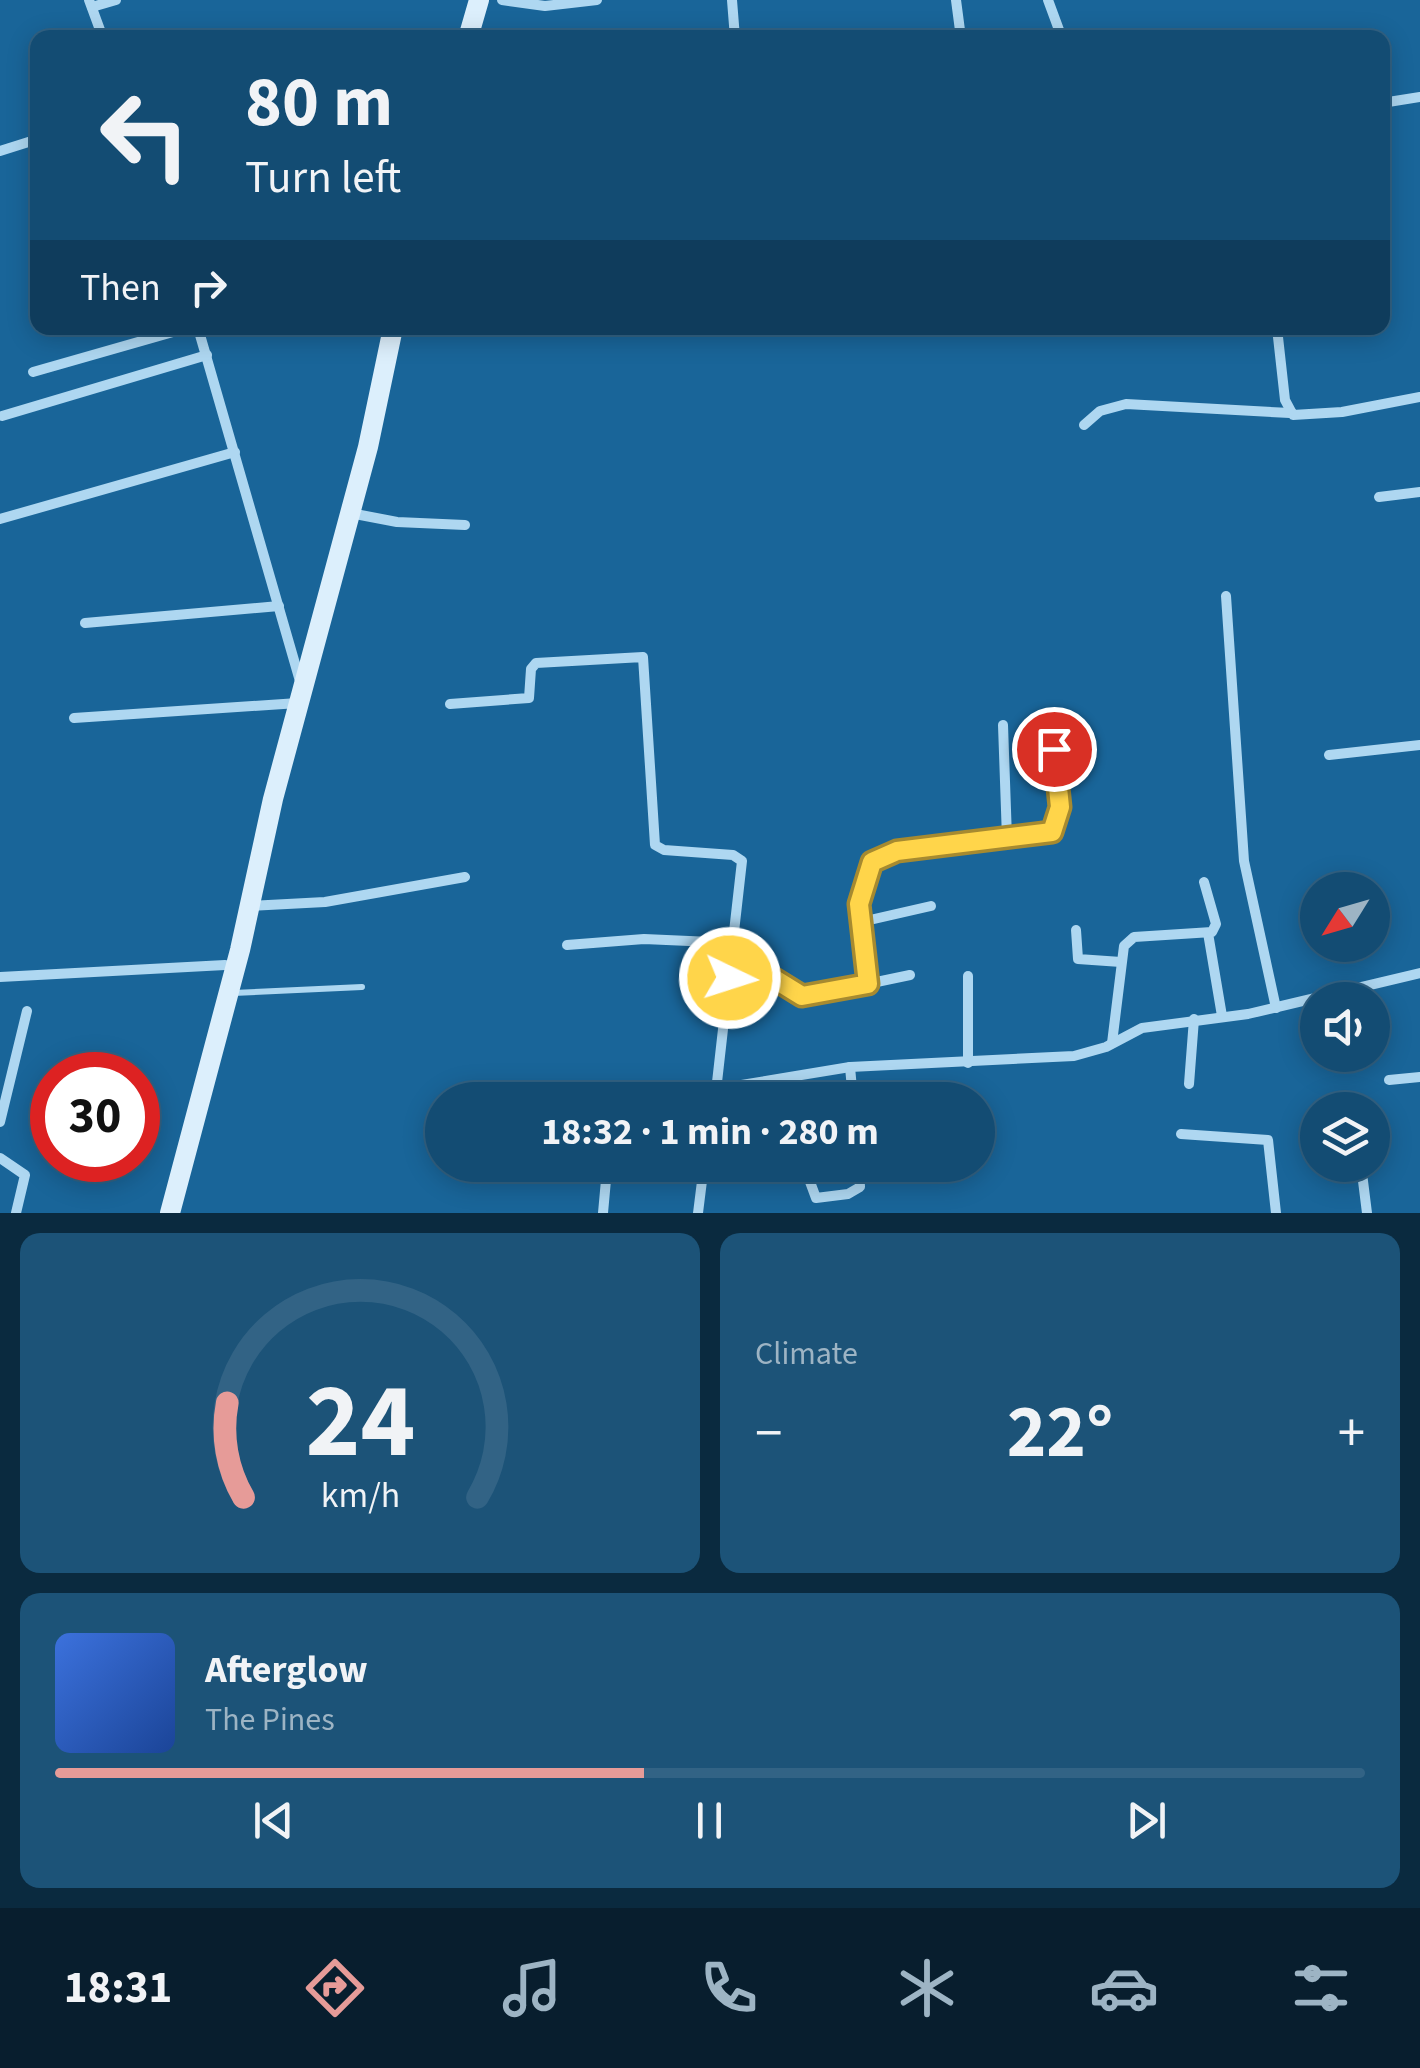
<!DOCTYPE html>
<meta charset="utf-8">
<style>
:root{--surface:#134c73;--page:#1c5378;--text:#f1f3f6;--muted:#9db4c4;--line:#326385;--accent:#e69b98}
body{margin:0;font-family:"Source Sans 3",sans-serif;background:var(--page);color:var(--text);height:100vh;display:flex;flex-direction:column;font-size:38px;white-space:nowrap}
*{box-sizing:border-box;margin:0}
p{font-size:32px;color:var(--muted)}
.icon{flex:none;width:55px;height:55px;fill:none;stroke:currentColor;stroke-width:2;stroke-linecap:round;stroke-linejoin:round}
.map{position:relative;height:1213px;overflow:hidden}
.side{display:flex;flex-direction:column;gap:20px;padding:20px;background:#0a2a3f;flex:1}
.side>*{flex:none}
.banner{position:absolute;left:30px;top:30px;width:1360px;height:305px;border-radius:20px;box-shadow:0 5px 25px #0003,0 0 0 2px var(--line);background:#134c73;color:var(--text);overflow:hidden}
.needle{width:65px;rotate:233deg}
.fabs{position:absolute;left:1300px;top:872px;display:grid;gap:20px}
.fabs a{display:grid;place-items:center;width:90px;height:90px;border-radius:50%;background:var(--surface);box-shadow:0 5px 25px #0003,0 0 0 2px var(--line);font-size:50px}
.speed{position:absolute;left:30px;top:1052px;display:flex;gap:20px;font-size:50px;font-weight:700;text-align:center}
.speed>*{display:grid;place-content:center;width:130px;height:130px;border-radius:50%;background:var(--surface);box-shadow:0 5px 25px #0003,0 0 0 2px var(--line);line-height:1}
.speed .limit{border:15px solid #d22;background:#fff;color:#111}
.pin{position:absolute;display:grid;place-items:center;width:85px;height:85px;color:#fff;margin:-42px;border:5px solid #fff;border-radius:50%;box-shadow:0 2px 10px #0007}
.me{position:absolute;width:110px;margin:-55px;rotate:94deg;stroke-linejoin:round;filter:drop-shadow(0 0 8px #0008)}
.turn{display:flex;align-items:center;gap:35px;height:210px;padding:0 50px;font-size:45px}
.turn .icon{width:130px;height:130px;stroke-width:2.5}
.turn b{display:block;font-size:70px;line-height:85px}
.then{display:flex;align-items:center;height:95px;padding:0 50px;background:#0003;gap:20px;font-size:38px}
.big{font-size:75px;font-weight:700;line-height:1.1}
.side .widget{flex:1;display:flex;flex-direction:column;justify-content:center;gap:15px;min-width:0;padding:0 35px;border-radius:20px;background:var(--page)}
.side .dial{align-items:center;gap:0}
.dial svg{height:260px;overflow:visible;fill:none;stroke:var(--line);stroke-width:7;stroke-linecap:round;text-anchor:middle}
.dial text{fill:var(--text);stroke:none}
.song{display:flex;align-items:center;gap:30px}
.cover{width:120px;height:120px;border-radius:15px;background:linear-gradient(135deg,hsl(220 70% 55%),hsl(220 70% 35%))}
.played{height:10px;border-radius:5px;background:linear-gradient(90deg,var(--accent) 45%,var(--line) 45%)}
.keys{display:flex;justify-content:space-around;direction:ltr}
.heat{display:flex;justify-content:space-between;align-items:center;font-size:55px;direction:ltr}
.side .tiles{flex:1;display:grid;gap:20px;grid-template-columns:1fr 1fr}
.widget:last-child{grid-column:span 2}
.trip{position:absolute;left:425px;top:1082px;width:570px;height:100px;border-radius:50px;background:var(--surface);box-shadow:0 5px 25px #0003,0 0 0 2px var(--line);font-weight:700;line-height:100px;text-align:center}
.menu{display:flex;height:160px;justify-content:space-around;align-items:center;background:#081e2e;color:var(--muted)}
.menu .icon{width:70px;height:70px}
.menu .current{color:var(--accent)}
.menu b{font-size:45px;color:var(--text)}
.map>svg:first-child{display:block}
.lines{fill:none;stroke-linecap:round;stroke-linejoin:round}
.lane{stroke:#aed7f1;stroke-width:6}
.street{stroke:#aed7f1;stroke-width:10}
.secondary{stroke:#dceffc;stroke-width:20}
.route-casing{stroke:#a68a30;stroke-width:25}
.route{stroke:#ffd54a;stroke-width:18}
</style>
<div class="map">
<svg width="1420" height="1213" viewBox="0 0 1420 1213">
<rect width="100%" height="100%" fill="#196599"/>
<g class="lines">
<path class="lane" d="M233,993L362,987"/>
<g class="street">
<path d="M89,0L103,38"/>
<path d="M502,0L545,6L597,0"/>
<path d="M732,0L735,38"/>
<path d="M956,0L961,38"/>
<path d="M1048,0L1062,38"/>
<path d="M92,7L116,0"/>
<path d="M298,38L303,36"/>
<path d="M1382,103L1420,97"/>
<path d="M0,151L38,139"/>
<path d="M33,219L38,217"/>
<path d="M198,328L300,681"/>
<path d="M1277,328L1285,400L1293,415L1342,412L1420,397"/>
<path d="M33,372L187,328"/>
<path d="M2,416L207,355"/>
<path d="M1084,425L1100,411L1126,404L1290,413"/>
<path d="M1379,497L1420,492"/>
<path d="M350,513L397,522L465,525"/>
<path d="M0,519L235,452"/>
<path d="M1226,596L1244,861L1276,1008"/>
<path d="M85,623L279,606"/>
<path d="M450,704L529,698L531,669L536,663L643,657L655,845L664,850L733,855L742,861L715,1100"/>
<path d="M74,718L298,703"/>
<path d="M1003,725L1007,838"/>
<path d="M1329,755L1420,745"/>
<path d="M251,906L325,902L465,877"/>
<path d="M861,922L931,906"/>
<path d="M1076,930L1078,959L1121,962"/>
<path d="M1208,933L1222,1016"/>
<path d="M567,945L644,939L734,943"/>
<path d="M968,976V1063"/>
<path d="M0,977L225,965"/>
<path d="M730,978L767,975L794,994L805,997L910,975"/>
<path d="M868,984L859,904L872,861L897,851L1053,832L1060,807L1054,749"/>
<path d="M1112,1043L1124,946L1134,937L1212,932L1216,924L1204,882"/>
<path d="M850,1067L853,1100"/>
<path d="M1389,1080L1420,1077"/>
<path d="M1189,1084L1194,1019"/>
<path d="M717,1089L850,1067L1074,1056L1106,1047L1142,1028L1248,1014L1420,973"/>
<path d="M0,1122L27,1011"/>
<path d="M1181,1134L1268,1140L1276,1213"/>
<path d="M0,1158L25,1175L16,1213"/>
<path d="M1361,1165L1367,1213"/>
<path d="M702,1176L806,1171L816,1198L848,1194L860,1187L859,1165"/>
<path d="M603,1213L607,1169"/>
<path d="M698,1213L704,1165"/>
</g>
<g class="secondary">
<path d="M468,38L479,0"/>
<path d="M170,1213L240,950L273,799L368,447L393,328"/>
</g>
</g>
<g class="lines">
<defs>
<path id="route" d="M730,978L768,975L802,996L868,984L859,904L872,862L897,851L1052,832L1060,807L1054,749"/>
</defs>
<use href="#route" class="route-casing"/>
<use href="#route" class="route"/>
</g>
</svg>
<div class="fabs">
<a><svg class="needle" viewBox="-14 -14 28 28"><path d="M0-13l5 13h-10z" fill="#e53935"/><path d="M0 13l5-13h-10z" fill="#9db4c4"/></svg></a>
<a><svg class="icon" aria-label="sound" viewBox="0 0 24 24"><path d="M4 9h4l5-4v14l-5-4H4zM17 9q2 3 0 6"/></svg></a>
<a><svg class="icon" aria-label="layers" viewBox="0 0 24 24"><path d="M12 4l9 5-9 5-9-5zM3 14l9 5 9-5"/></svg></a>
</div>
<div class="speed"><div class="limit">30</div></div>
<div class="pin" style="left:1054px;top:749px;background:#d93025"><svg class="icon" aria-label="arrive" viewBox="0 0 24 24"><path d="M6 21V4h12l-3 4 3 4H6"/></svg></div>
<svg class="me" style="left:730px;top:978px" viewBox="-20 -20 40 40"><circle r="17" fill="#ffd54a" stroke="#fff" stroke-width="3"/><path d="M0-11L8 9 0 5-8 9z" fill="#fff"/></svg>
<div class="trip">18:32 · 1 min · 280 m</div>
<div class="banner">
<div class="turn"><svg class="icon" aria-label="left" viewBox="0 0 24 24"><path d="M17 20v-9H6M10 6l-5 5 5 5"/></svg><div><b>80 m</b>Turn left</div></div>
<div class="then">Then<svg class="icon" aria-label="right" viewBox="0 0 24 24"><path d="M7 20v-9h11M14 6l5 5-5 5"/></svg></div>
</div>
</div>
<section class="side">
<div class="tiles">
<div class="widget dial"><svg viewBox="0 0 100 80">
<path d="M14 69A42 42 0 1 1 86 69"/>
<path d="M14 69A42 42 0 0 1 9 40" stroke="#e69b98"/>
<text x="50" y="56" font-size="32" font-weight="700">24</text>
<text x="50" y="72" font-size="11">km/h</text>
</svg></div>
<div class="widget"><p>Climate</p>
<div class="heat"><a>−</a><b class="big">22°</b><a>+</a></div>
</div>
<div class="widget">
<div class="song"><i class="cover"></i><div><b>Afterglow</b><p>The Pines</p></div></div>
<div class="played"></div>
<div class="keys"><svg class="icon" aria-label="previous" viewBox="0 0 24 24"><path d="M18 5L8 12l10 7zM5 5v14"/></svg><svg class="icon" aria-label="pause" viewBox="0 0 24 24"><path d="M8 5v14M16 5v14"/></svg><svg class="icon" aria-label="next" viewBox="0 0 24 24"><path d="M6 5l10 7-10 7zM19 5v14"/></svg></div>
</div>
</div>
</section>
<nav class="menu">
<b>18:31</b>
<svg class="icon current" aria-label="directions" viewBox="0 0 24 24"><path d="M12 3l9 9-9 9-9-9zM9 14v-3h6M13 9l2 2-2 2"/></svg>
<svg class="icon" aria-label="music" viewBox="0 0 24 24"><path d="M9 18V5l10-2v13"/><circle cx="6" cy="18" r="3"/><circle cx="16" cy="16" r="3"/></svg>
<svg class="icon" aria-label="phone" viewBox="0 0 24 24"><path d="M5 4h4l2 5-3 2q2 4 5 5l2-3 5 2v4C11 20 4 13 5 4z"/></svg>
<svg class="icon" aria-label="climate" viewBox="0 0 24 24"><path d="M12 3v18M4 7l16 10M4 17L20 7"/></svg>
<svg class="icon" aria-label="car" viewBox="0 0 24 24"><path d="M5 17H2v-5l4-1 3-4h7l3 4 3 1v5h-3M9 17h6M6 11h13"/><circle cx="7" cy="17" r="2"/><circle cx="17" cy="17" r="2"/></svg>
<svg class="icon" aria-label="filters" viewBox="0 0 24 24"><path d="M4 7h16M4 17h16"/><circle cx="9" cy="7" r="2"/><circle cx="15" cy="17" r="2"/></svg>
</nav>
